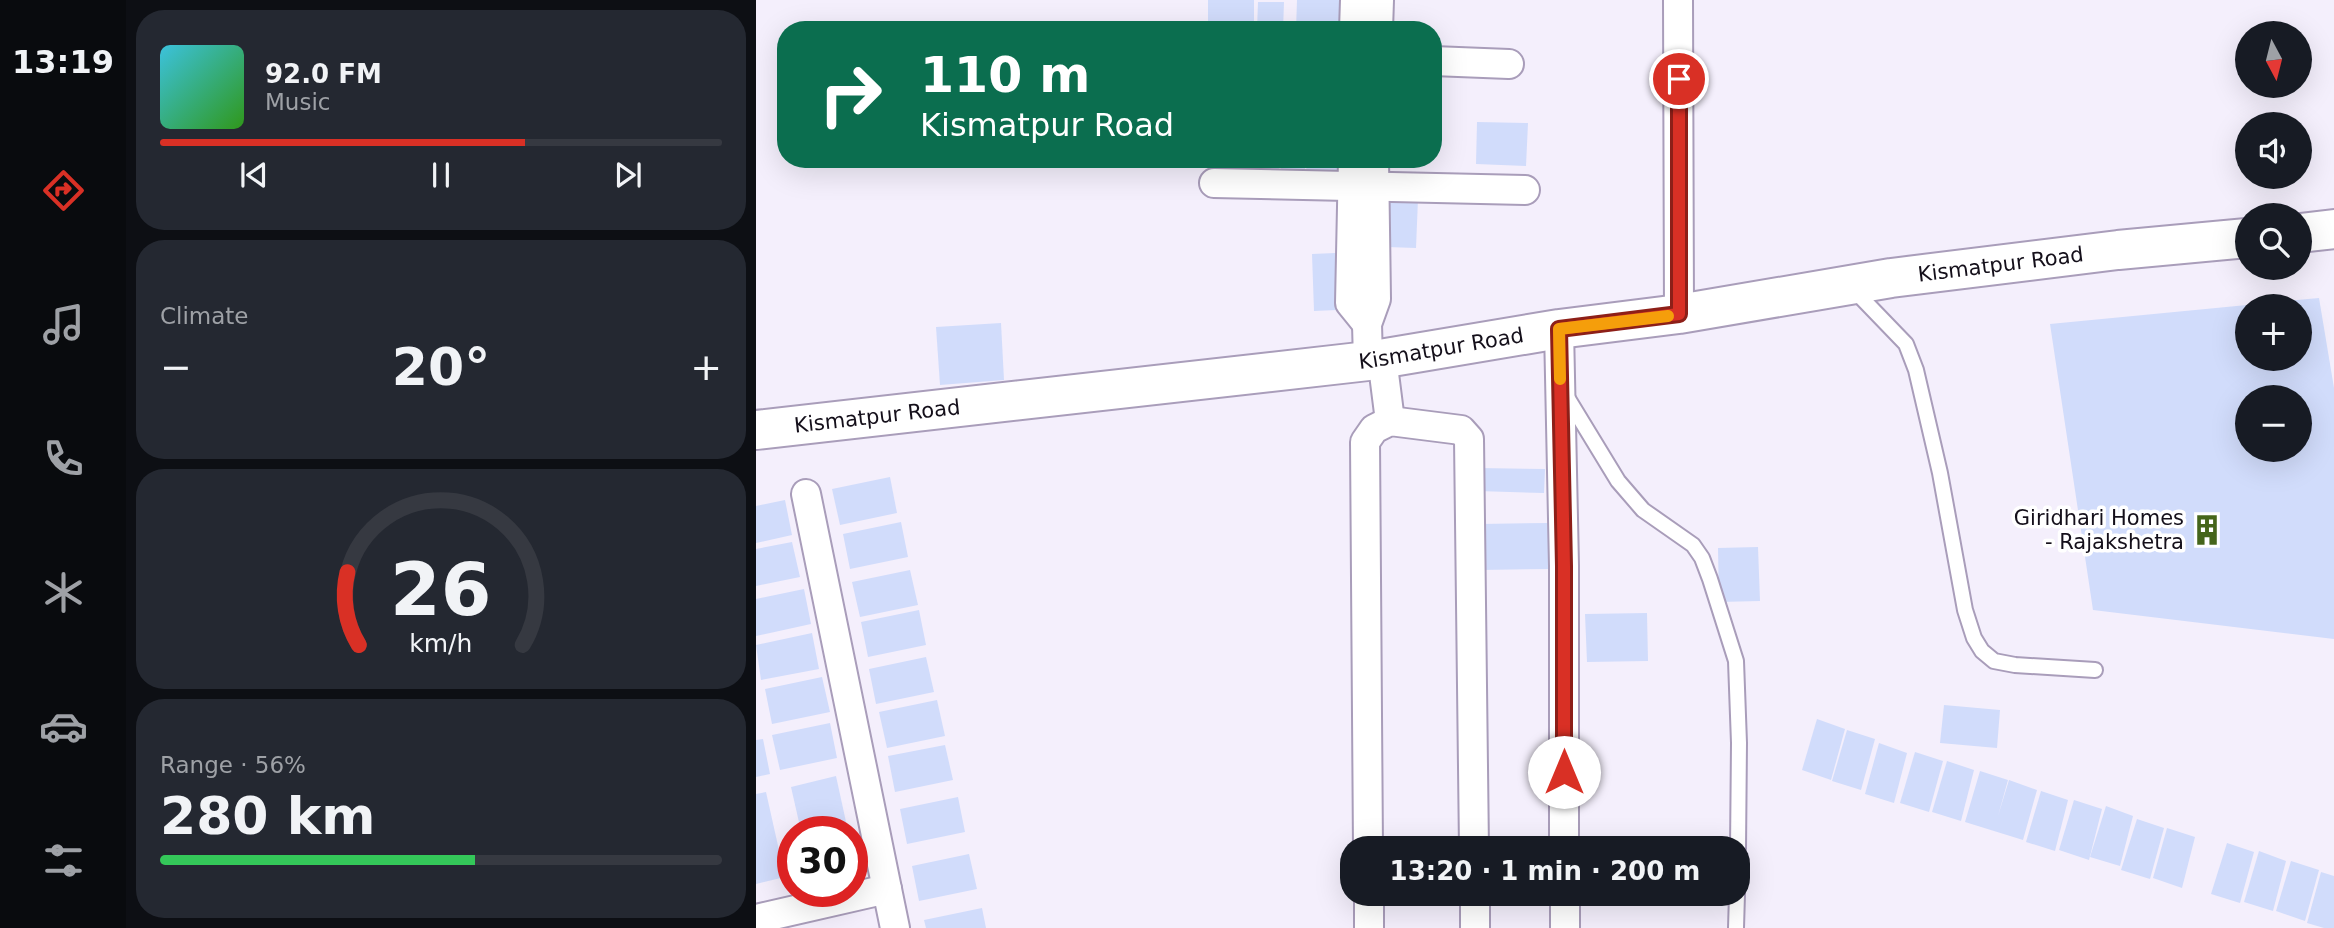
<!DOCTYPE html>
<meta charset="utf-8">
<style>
:root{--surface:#171b24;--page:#242831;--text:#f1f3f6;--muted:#9ea1a6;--line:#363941;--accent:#d93025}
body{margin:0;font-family:"DejaVu Sans",sans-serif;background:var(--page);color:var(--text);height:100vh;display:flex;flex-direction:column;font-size:26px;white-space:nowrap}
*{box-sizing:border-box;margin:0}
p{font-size:23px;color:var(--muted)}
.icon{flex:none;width:38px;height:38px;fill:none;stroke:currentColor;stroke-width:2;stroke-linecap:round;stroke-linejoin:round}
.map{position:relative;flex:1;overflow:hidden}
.panel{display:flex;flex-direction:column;gap:10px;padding:10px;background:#0d0f14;width:630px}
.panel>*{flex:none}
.banner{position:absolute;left:21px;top:21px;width:665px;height:147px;border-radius:28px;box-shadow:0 7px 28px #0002;background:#0b6e4f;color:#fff;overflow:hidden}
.needle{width:46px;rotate:173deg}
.controls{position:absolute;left:1479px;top:21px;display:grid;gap:14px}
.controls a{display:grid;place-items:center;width:77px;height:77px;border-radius:50%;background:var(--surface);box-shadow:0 7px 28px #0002;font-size:35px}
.speed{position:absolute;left:21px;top:816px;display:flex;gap:14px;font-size:35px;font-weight:700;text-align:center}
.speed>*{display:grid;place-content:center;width:91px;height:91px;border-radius:50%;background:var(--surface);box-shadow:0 7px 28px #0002;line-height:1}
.speed .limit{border:10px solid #d22;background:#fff;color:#111}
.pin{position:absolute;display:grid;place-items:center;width:60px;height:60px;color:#fff;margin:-30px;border:4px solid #fff;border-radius:50%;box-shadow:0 2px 7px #0007}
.me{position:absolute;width:77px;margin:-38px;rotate:0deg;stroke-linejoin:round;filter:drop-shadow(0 0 5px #0008)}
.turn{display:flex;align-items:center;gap:24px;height:147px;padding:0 28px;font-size:32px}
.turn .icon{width:91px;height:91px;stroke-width:2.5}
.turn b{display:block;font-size:49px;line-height:60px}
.big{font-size:52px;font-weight:700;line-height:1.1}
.panel .card{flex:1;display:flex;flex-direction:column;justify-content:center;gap:10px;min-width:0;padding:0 24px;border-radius:28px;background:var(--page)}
.panel .dial{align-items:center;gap:0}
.dial svg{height:182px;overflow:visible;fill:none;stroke:var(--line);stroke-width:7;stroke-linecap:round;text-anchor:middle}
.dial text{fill:var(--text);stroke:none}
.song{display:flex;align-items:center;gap:21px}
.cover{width:84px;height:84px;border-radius:10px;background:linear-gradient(135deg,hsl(190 70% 55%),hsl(110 70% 35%))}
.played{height:7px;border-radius:4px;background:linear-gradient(90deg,var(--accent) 65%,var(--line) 65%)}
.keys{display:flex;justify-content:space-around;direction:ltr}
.heat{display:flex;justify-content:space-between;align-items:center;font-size:38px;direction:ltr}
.charge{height:10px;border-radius:5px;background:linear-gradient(90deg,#34c759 56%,var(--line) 0)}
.trip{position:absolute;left:584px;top:836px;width:410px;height:70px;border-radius:28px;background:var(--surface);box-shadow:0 7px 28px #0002;font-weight:700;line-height:70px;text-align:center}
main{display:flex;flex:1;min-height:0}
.menu{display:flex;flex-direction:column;width:126px;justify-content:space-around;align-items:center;background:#090b0e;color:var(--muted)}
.menu .icon{width:49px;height:49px}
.menu .selected{color:var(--accent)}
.menu b{font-size:32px;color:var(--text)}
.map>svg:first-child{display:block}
.building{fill:#d1dcfb;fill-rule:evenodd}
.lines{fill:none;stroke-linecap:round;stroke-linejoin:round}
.lane-casing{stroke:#a99dba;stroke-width:18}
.street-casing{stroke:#a99dba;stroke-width:32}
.secondary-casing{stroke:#a99dba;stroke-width:42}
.lane{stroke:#fff;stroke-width:14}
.street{stroke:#fff;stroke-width:28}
.secondary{stroke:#fff;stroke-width:38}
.route-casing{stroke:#8d1f18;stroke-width:18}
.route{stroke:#d93025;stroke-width:12}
.slow{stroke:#f59e0b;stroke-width:12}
.labels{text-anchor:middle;stroke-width:7;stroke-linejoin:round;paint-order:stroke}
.street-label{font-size:21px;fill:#140f1a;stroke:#fff}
.poi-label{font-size:21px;fill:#140f1a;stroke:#fff;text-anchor:end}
</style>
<main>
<nav class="menu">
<b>13:19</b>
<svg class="icon selected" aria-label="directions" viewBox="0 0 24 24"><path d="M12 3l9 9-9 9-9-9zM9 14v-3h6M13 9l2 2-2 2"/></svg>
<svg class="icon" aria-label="music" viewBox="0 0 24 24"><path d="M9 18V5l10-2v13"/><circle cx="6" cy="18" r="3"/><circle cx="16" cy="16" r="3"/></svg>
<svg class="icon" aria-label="phone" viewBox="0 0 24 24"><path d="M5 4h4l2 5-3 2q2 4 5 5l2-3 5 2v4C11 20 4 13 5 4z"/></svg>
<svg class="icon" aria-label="climate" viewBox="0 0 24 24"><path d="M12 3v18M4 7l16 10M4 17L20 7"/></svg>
<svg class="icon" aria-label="car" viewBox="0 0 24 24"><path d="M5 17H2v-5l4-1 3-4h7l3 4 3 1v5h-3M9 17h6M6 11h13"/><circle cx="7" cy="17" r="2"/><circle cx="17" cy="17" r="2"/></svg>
<svg class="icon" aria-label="filters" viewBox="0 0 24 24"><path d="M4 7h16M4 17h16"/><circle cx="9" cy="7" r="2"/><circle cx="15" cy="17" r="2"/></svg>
</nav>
<section class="panel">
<div class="card">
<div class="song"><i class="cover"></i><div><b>92.0 FM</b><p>Music</p></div></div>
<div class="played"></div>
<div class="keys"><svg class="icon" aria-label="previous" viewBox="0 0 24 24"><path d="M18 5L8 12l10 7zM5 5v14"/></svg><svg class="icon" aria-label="pause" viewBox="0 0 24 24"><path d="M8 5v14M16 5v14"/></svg><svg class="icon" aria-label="next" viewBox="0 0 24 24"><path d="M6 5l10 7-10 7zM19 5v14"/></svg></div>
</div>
<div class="card"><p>Climate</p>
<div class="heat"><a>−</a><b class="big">20°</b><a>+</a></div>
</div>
<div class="card dial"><svg viewBox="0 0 100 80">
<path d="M14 69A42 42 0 1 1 86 69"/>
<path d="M14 69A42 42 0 0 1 9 37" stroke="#d93025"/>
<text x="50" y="56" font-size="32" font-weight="700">26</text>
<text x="50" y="72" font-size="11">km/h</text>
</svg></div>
<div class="card"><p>Range · 56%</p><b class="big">280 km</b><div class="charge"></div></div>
</section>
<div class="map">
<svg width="1578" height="928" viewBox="0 0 1578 928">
<rect width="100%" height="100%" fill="#f4effc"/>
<g class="building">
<rect x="452" y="0" width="46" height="30"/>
<path d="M541,0H590L589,30H540Z"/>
<path d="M502,2H528L527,30H501Z"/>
<path d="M721,122L772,123L770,166L720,164Z"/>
<rect x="494" y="159" width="29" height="12"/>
<rect x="525" y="159" width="24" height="11"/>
<path d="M551,159H582L581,173H550Z"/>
<path d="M641,159H672V164L641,165Z"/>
<path d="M632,198L662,199L660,248L631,247Z"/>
<path d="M579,253L581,310L558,311L556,254Z"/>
<path d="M1563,298L1578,388V639L1337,610L1294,324L1491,305V359H1544V306H1496V304ZM1491,397H1544V450H1491Z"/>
<path d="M245,323L248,380L184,385L180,327Z"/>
<path d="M722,468L789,469L788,493L721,491Z"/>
<path d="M134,477L141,513L84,525L76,489Z"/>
<path d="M29,500L36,535L0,543V506Z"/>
<path d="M145,522L152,557L94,569L87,534Z"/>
<path d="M792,523L793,569L725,570L724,524Z"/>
<path d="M36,542L44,577L0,586V549Z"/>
<path d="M1002,547L1004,601L963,602L962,548Z"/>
<path d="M154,570L162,605L104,617L96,582Z"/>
<path d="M48,589L55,624L0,636V599Z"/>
<path d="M163,610L170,645L112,657L105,622Z"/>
<path d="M891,613L892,661L831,662L829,614Z"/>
<path d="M56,633L63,669L5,680L0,645Z"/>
<path d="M170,657L178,692L120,704L113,669Z"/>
<path d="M66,677L74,712L16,724L9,689Z"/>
<path d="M181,700L189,736L131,748L123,712Z"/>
<path d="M1188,705L1244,710L1241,748L1184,743Z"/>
<path d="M1061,719L1089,729L1075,780L1046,770Z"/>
<path d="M74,723L81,758L24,770L16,735Z"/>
<path d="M1091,730L1119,739L1105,790L1076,781Z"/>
<path d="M7,739L14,774L0,777V740Z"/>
<path d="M1123,743L1151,753L1138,803L1109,794Z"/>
<path d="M189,745L197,780L139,792L132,756Z"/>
<path d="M1159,752L1187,761L1173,812L1144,803Z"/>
<path d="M1191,761L1218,770L1205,821L1176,812Z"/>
<path d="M1224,771L1252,780L1242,816L1253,780L1281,790L1267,840L1209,822Z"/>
<path d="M80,776L92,831H45L35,787Z"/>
<path d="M1285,791L1312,800L1299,851L1270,842Z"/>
<path d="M10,792L29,877L0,884V794Z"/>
<path d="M202,797L209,832L151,844L144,809Z"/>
<path d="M1318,800L1346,809L1333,860L1303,850Z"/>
<path d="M1350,806L1377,816L1364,866L1334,857Z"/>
<path d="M1381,819L1408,828L1394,879L1365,870Z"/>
<path d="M1411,828L1439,837L1426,888L1397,878Z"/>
<path d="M1471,843L1498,852L1484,903L1455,894Z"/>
<path d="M1503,851L1530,861L1517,911L1488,902Z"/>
<path d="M213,854L221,889L163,901L156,866Z"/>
<path d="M1535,861L1563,870L1549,921L1520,911Z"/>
<path d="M1565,872L1578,876V928H1568L1551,923Z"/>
<path d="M226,908L230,928H170L168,920Z"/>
</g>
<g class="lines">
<defs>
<g id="lane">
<path d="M1096,288L1150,344L1160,370L1184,473L1209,610L1218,638L1226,651L1238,661L1259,665L1339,670"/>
<path d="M809,394L862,481L887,510L937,545L946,558L954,579L980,661L983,743L982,849"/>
<path d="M980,928L981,894"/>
</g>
<g id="street">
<path d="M922,0L923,314"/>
<path d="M598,30L599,0"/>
<path d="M622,30L623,0"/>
<path d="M677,61L753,64"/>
<path d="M597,159L594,303L611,324"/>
<path d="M458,183L769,190"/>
<path d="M803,329L808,566V849"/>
<path d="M626,358L634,421"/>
<path d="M612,361L611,324L620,299L618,159"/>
<path d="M50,494L139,928"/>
<path d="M612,849L609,442L618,429L634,421L705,430L713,439L718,849"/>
<path d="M613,894V928"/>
<path d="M719,894V928"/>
<path d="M809,894V928"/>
<path d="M0,919L131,889"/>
</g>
<g id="secondary">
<path d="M1544,233L1578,229"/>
<path id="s1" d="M0,430L612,361L803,329L923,314L1135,278L1362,250L1491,238"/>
</g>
</defs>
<use href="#lane" class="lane-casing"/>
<use href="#street" class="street-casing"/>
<use href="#secondary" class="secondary-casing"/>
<use href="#lane" class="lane"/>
<use href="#street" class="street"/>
<use href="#secondary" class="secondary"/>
</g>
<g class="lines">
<defs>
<path id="route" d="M808,772V566L803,329L923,314V79"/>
</defs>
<use href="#route" class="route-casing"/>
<use href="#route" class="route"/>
<path class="slow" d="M804,379L803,329L912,316"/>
</g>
<defs>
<symbol id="building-bare" viewBox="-9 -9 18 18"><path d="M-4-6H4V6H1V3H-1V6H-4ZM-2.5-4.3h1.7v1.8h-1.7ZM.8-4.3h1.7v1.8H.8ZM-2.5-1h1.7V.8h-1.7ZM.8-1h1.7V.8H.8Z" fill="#45651b" stroke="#fff" stroke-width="2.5" paint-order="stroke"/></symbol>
</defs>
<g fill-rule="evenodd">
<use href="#building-bare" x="1429" y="508" width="44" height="44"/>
</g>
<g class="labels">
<g class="street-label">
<text dy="7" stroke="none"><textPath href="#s1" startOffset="1256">Kismatpur Road</textPath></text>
<text dy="7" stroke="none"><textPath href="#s1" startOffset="690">Kismatpur Road</textPath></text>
<text dy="7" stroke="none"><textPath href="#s1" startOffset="122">Kismatpur Road</textPath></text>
</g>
<g class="poi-label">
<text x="1428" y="525">Giridhari Homes<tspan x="1428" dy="24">- Rajakshetra</tspan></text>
</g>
</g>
</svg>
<div class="controls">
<a><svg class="needle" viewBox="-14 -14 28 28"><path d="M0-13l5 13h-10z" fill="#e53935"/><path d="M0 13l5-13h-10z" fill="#9ea1a6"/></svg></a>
<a><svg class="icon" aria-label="sound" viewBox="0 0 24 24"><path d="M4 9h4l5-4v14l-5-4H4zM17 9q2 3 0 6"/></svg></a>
<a><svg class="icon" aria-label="search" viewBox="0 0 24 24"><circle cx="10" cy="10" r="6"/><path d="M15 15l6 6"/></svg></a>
<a>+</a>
<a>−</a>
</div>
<div class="speed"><div class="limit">30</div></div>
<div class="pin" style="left:923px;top:79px;background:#d93025"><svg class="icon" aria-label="arrive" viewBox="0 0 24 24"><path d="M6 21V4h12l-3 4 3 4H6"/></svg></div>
<svg class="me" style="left:808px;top:772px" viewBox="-20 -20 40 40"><circle r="19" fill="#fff"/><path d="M0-13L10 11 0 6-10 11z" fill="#d93025"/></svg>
<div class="trip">13:20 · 1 min · 200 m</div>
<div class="banner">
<div class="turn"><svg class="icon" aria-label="right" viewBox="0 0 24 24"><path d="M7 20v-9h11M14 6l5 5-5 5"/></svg><div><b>110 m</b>Kismatpur Road</div></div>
</div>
</div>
</main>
